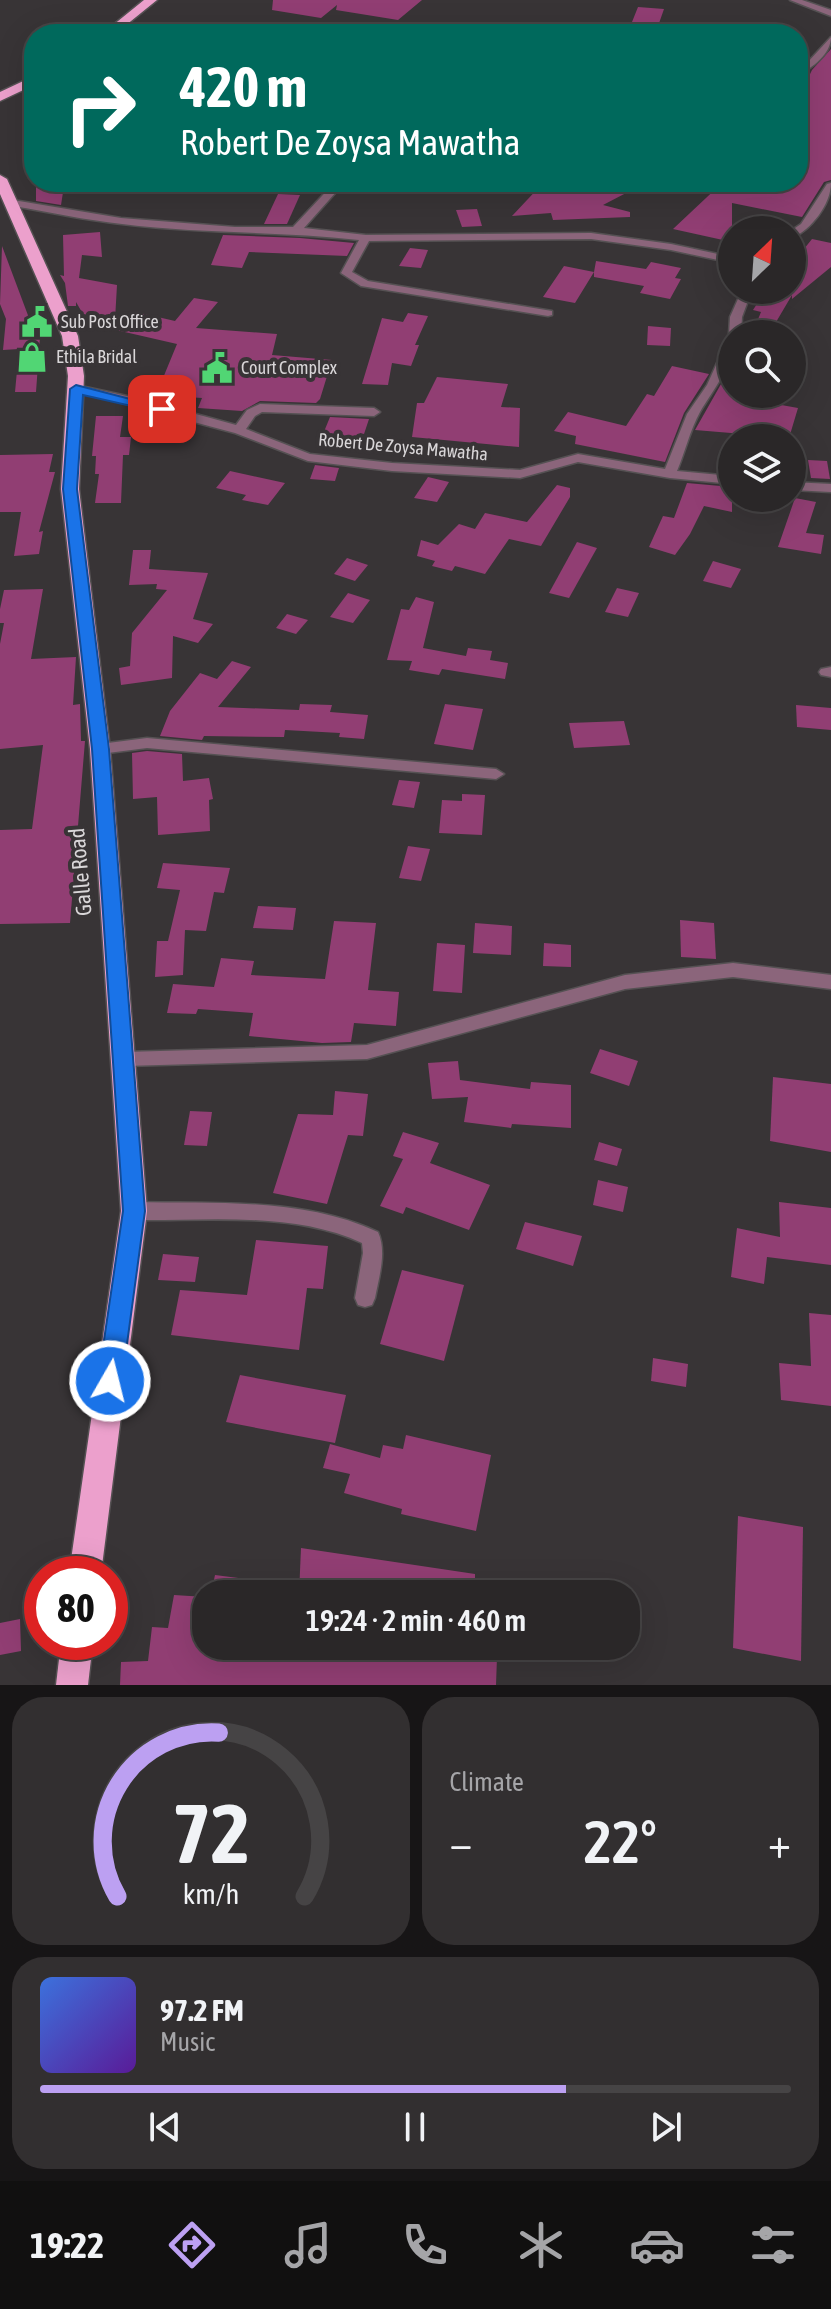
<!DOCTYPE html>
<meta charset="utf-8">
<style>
:root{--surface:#2a2728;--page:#322f30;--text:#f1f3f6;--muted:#a5a5a8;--line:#464445;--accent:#bca0f2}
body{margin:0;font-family:"Asap Condensed",sans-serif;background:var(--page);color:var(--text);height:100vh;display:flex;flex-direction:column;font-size:30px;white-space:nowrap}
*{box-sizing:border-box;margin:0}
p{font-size:26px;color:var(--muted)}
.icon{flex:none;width:44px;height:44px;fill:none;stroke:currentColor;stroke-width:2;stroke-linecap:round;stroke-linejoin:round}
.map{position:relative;height:1685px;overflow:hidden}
.side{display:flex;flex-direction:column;gap:12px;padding:12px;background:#171516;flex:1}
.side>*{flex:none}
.guide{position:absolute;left:24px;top:24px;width:784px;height:168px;border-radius:32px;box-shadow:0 8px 32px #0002,0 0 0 2px var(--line);background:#00695c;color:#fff;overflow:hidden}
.needle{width:52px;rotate:25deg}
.controls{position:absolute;left:718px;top:216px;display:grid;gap:16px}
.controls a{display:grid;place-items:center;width:88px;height:88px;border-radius:50%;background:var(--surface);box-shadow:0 8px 32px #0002,0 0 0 2px var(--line);font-size:40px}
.speed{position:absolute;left:24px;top:1556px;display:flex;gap:16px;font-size:40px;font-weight:700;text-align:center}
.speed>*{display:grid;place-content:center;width:104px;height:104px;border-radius:50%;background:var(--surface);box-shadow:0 8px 32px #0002,0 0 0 2px var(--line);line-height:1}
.speed .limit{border:12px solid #d22;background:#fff;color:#111}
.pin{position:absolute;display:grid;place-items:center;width:68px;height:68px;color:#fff;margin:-34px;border-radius:16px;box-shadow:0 4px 12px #0006}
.me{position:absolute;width:88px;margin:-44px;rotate:8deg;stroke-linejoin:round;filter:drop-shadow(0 0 6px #0008)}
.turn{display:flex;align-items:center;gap:28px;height:168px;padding:0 24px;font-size:36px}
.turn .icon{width:104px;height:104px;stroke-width:2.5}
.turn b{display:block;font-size:56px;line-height:68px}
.big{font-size:60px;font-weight:600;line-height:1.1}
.side .widget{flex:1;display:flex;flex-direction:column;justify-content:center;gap:12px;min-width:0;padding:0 28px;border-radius:32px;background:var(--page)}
.side .dial{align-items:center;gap:0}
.dial svg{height:208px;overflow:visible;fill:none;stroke:var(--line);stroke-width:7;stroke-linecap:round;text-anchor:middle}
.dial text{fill:var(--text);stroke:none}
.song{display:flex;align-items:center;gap:24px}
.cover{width:96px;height:96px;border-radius:12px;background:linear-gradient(135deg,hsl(220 70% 55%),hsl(270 70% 35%))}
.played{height:8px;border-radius:4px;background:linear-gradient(90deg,var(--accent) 70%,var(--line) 70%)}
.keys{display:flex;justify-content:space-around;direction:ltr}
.heat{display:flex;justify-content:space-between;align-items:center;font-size:44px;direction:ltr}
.side .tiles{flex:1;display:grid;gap:12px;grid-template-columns:1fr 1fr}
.widget:last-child{grid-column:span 2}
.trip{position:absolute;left:192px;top:1580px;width:448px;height:80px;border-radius:32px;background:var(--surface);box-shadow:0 8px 32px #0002,0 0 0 2px var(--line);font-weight:600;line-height:80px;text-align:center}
.dock{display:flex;height:128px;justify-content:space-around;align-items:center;background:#111010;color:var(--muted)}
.dock .icon{width:56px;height:56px}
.dock .active{color:var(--accent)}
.dock b{font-size:36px;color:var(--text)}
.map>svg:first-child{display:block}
.building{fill:#913e73}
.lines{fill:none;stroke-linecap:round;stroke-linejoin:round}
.minor-casing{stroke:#555153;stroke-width:3}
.trunk-casing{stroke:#555153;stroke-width:3}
.minor{fill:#8b657b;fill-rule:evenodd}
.trunk{fill:#eca0cc;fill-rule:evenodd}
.route{fill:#1a73e8;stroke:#114b97;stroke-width:2}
.labels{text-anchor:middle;stroke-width:8;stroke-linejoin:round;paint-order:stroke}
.far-poi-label{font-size:18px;fill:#d9d6d8;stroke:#383436;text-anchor:start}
.far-street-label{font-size:18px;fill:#d9d6d8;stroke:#383436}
.street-label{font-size:22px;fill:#d9d6d8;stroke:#383436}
</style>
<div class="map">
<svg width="831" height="1685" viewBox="0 0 831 1685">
<rect width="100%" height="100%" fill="#383436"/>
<g class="building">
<path d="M273,0H422L398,20L336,10L337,5L321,18L272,10Z"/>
<path d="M638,7L664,9L657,29L630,27Z"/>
<path d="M831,49V180L824,182L802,217L732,203V242L673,229L723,182H798V99L812,70Z"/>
<path d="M571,182H635L622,190L628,192L603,205L630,212V217L553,220L551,213L512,216L543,183L567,188Z"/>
<path d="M64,186L61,205L36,201V187Z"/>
<path d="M278,194L300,195L287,224H264Z"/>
<path d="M477,209L482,226L462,227L456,210Z"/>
<path d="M100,232L102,257L82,255L79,278L117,285L115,320L83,314L76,302V306H68L65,283L60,275L64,276L63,235Z"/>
<path d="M223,235L300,238L354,243L347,256L249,252L242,268L211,265Z"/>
<path d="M812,239L831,243V267L792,299V295L769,334H752L761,312L753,310L766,290H792V264Z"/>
<path d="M2,246L29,318L49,317V337H40L36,392H15L19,349L3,350L6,319L0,304Z"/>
<path d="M410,248L428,250L421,268L399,266Z"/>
<path d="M596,261L646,269L651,262L681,268L675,278L681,279L670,299L640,293L644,286L594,277V272L575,303L543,297L564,266L594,272Z"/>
<path d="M194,298L218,302L196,328L277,334L272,355L332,360L320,399L316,403L260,401L242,411L198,408L202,398L156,395L177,344L116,330L136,312L175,321Z"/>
<path d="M408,313L428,316L415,345H419L411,366L392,363L388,385L362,384L382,318L403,322Z"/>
<path d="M648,326L671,328L670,346L647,345Z"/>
<path d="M672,366L709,374L684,413L665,462L575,444L576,436L554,431L568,412L626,426L647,394L654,396Z"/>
<path d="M437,377L508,384L501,407L520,408L519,447L412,437L417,403H424Z"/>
<path d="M725,377L732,379V394H751L748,399L798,408L789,438L695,430Z"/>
<path d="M96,416H123L120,437H131L129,455H123L121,503H95L99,474H95L96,456H92Z"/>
<path d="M330,417L369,419L364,434L360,433L356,441L321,439Z"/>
<path d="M53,454L49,472H55L39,532L43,531L39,554L14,556L21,512H0V455Z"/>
<path d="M808,460L827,461L830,479L811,478Z"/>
<path d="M315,465L339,468L335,481L310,479Z"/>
<path d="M230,471L285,483L268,505L242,500L246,495L216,488Z"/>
<path d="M428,477L449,482L437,502L414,498Z"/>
<path d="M687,483L732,487V512L704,506L690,534L675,555L649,547L663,516L674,518Z"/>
<path d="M557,485L570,488V497L541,546L509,539L485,574L455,566L452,571L432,566L435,561L417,556L421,540L438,545L459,524L475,529L485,513L527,522Z"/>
<path d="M795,498L816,502L806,533L824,535L821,554L778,547Z"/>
<path d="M577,542L597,548L569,598L549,593Z"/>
<path d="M133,550H151L149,569L208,573L193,619L213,624L198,643L173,636L172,678L121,685L119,668L130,666L132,633L167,590L156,589L157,584L129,585Z"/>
<path d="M347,558L368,565L355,581L334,574Z"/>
<path d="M713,561L741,569L731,588L703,581Z"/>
<path d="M617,588L639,593L628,617L605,612Z"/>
<path d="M43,589L31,659L76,657L73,705L80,704L81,741H85L70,923L0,924V830L32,829L43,745L0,749V644L4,623H0V609L4,590Z"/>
<path d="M348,593L370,600L353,623L330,617Z"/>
<path d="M416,597L434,602L423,648L466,656L468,648L492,651L490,660L508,663L505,679L442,669L439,675L409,670L412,661L387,660L401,609L409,610Z"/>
<path d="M287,614L308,620L296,634L276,628Z"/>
<path d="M232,661L251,667L218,707L299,710L300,704L332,705L330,712L368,715L364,739L339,737L340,733L285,730L284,737L204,736L202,740L160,736L170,711L200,673L217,679Z"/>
<path d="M445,704L483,709L473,750L434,744Z"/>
<path d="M796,705L831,708V730L797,727Z"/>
<path d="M624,721L630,745L574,748L569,723Z"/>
<path d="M147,751L182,754L183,781L209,778L213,799L209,800L210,831L158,835L157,797L133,799L132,753Z"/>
<path d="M399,780L420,782L414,808L392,805Z"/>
<path d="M462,794L485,795L482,835L439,833L442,800L462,801Z"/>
<path d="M408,846L430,849L421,881L399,878Z"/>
<path d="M163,863L230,868L224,893L214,892L206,931L185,930L183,975L155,977L157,941H168L180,890L157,888Z"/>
<path d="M258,906L296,908L293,930L253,928Z"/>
<path d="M680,920L714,923L716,959L681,957Z"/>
<path d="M334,921L376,923L368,990L399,992L396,1026L354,1023L351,1042L322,1043L249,1036L253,1013L198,1009L196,1014L167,1013L173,984L214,987L221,958L254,961L251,975L325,979Z"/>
<path d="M475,923L512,926L511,955L473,953Z"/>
<path d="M437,943L465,945L462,993L433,991Z"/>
<path d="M544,943L571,945V967L543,966Z"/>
<path d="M600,1049L638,1061L629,1086L590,1073Z"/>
<path d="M458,1061L460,1080L530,1089L531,1082L571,1085V1128L512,1124L511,1128L464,1122L468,1097L432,1099L428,1063Z"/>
<path d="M773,1077L831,1084V1152L770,1141Z"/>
<path d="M335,1091L368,1094L363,1136L348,1135L327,1204L273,1193L298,1114L333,1115Z"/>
<path d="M190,1111L212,1112L207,1146L184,1145Z"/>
<path d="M403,1132L439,1143L430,1163L490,1185L469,1230L406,1207L403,1214L380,1206L403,1159L393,1156Z"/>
<path d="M599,1142L622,1149L617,1166L594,1160Z"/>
<path d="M598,1180L628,1187L623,1212L593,1205Z"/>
<path d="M779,1202L831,1208V1265L767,1257L764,1284L731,1277L737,1228L780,1237Z"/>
<path d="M525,1222L582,1236L573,1266L516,1249Z"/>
<path d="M256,1240L328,1246L323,1289L307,1288L299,1350L171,1335L180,1290L247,1295Z"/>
<path d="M163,1254L199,1257L195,1282L158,1280Z"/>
<path d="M402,1270L464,1285L444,1361L380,1344Z"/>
<path d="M809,1313L831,1315V1406L781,1400L779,1363L811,1366Z"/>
<path d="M653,1358L688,1364L686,1387L651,1381Z"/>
<path d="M240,1375L346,1395L335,1443L226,1422Z"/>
<path d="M406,1435L491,1455L476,1531L401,1514L402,1509L344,1493L350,1474L323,1468L330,1444L380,1458L383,1445L403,1449Z"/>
<path d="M738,1516L803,1527L801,1661L733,1648Z"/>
<path d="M301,1548L475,1574V1594H299Z"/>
<path d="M215,1575L271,1582V1594H211Z"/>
<path d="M174,1595L206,1597V1646H475V1654L497,1657L496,1685H120L121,1662L148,1661L152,1627L168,1628Z"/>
<path d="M20,1619L21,1651L0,1655V1623Z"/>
</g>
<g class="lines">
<defs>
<g id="minor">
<path d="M790,0H802L831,10V16Z"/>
<path d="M831,37C831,54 812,68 798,75V68L807,63Z"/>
<path d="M335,182H345L304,228L366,235L591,233L671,244L732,257V263L671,250L591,239L369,241L352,272L368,281L552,311V315L548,316L361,286L341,273L359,240C280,231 201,234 122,224C85,220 49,212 13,206L8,203L13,200L121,218L235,227H293Z"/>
<path d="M831,183C831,204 811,230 792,238V230L801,224L827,184Z"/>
<path d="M742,290H752L742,317L741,334H732V337L729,334L730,317Z"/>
<path d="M732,340C732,369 714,388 700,412C690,430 685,452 677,471L732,476V484L670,478L578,462L520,478L392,471L308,461L235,433L70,389L76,385L141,399L236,425L247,410L260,404L374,408L380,412L374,416L262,412L255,416L246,429L310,454L392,463L520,470L578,454L665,469L687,414L707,385L726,343Z"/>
<path d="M792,482L831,484V492L792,490Z"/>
<path d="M831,667V677L821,675L819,672L821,669Z"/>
<path d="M147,738L496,769L504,774L496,779L147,748L100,754L92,749L100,744Z"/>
<path d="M733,963L831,975V989L733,977L625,989L367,1059L125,1066L119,1064L116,1059L119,1054L125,1052L367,1045L625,975Z"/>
<path d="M134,1202C216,1204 302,1197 378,1232C387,1252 379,1277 375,1298L372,1305L365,1307L358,1305L355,1298L363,1253L362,1243C293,1211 208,1221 134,1220L127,1217L124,1211L127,1205Z"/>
</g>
<g id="trunk">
<path d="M144,0H157L115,34H102Z"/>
<path d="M34,76V85L0,101V92Z"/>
<path d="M0,175L7,179L78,336L84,376L79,489L110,749L147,1211L101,1574H69L121,1211L90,749L61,489L68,376L62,336L0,194Z"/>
<path d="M61,1642H93L88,1685H56Z"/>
</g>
</defs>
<use href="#minor" class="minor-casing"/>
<use href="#trunk" class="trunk-casing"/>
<use href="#minor" class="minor"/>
<use href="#trunk" class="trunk"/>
</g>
<path class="route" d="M76,385L169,409L162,413L83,395L77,489L109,749L145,1211L122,1381L119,1389L110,1392L102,1389L98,1381L123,1211L92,749L63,489L70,389Z"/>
<defs>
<symbol id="civic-bare" viewBox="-9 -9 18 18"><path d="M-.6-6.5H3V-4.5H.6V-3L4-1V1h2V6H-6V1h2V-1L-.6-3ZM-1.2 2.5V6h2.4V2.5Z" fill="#51d674" stroke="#383436" stroke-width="2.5" paint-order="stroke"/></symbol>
<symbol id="shop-bare" viewBox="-9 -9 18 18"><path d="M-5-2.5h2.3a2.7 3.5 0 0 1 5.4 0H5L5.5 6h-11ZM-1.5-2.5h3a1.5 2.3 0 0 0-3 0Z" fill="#51d674" stroke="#383436" stroke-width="2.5" paint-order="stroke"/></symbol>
</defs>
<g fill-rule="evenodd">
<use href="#civic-bare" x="15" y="300" width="44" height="44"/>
<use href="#shop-bare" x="10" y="335" width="44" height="44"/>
<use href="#civic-bare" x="195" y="346" width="44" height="44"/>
</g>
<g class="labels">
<g class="far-poi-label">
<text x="61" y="328">Sub Post Office</text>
<text x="56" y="363">Ethila Bridal</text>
<text x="241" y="374">Court Complex</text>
</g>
<g class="far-street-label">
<text transform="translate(403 447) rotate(5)" y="6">Robert De Zoysa Mawatha</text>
</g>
<g class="street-label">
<text transform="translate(80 872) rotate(-95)" y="8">Galle Road</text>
</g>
</g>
</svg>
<div class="controls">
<a><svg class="needle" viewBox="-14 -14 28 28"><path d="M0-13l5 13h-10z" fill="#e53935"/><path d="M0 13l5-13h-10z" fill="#a5a5a8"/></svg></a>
<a><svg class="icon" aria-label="search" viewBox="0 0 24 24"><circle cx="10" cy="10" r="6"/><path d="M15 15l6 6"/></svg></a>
<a><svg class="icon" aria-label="layers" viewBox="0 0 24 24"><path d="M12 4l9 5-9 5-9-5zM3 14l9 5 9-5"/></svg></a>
</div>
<div class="speed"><div class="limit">80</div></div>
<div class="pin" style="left:162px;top:409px;background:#d93025"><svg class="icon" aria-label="arrive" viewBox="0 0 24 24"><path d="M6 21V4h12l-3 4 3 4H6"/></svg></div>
<svg class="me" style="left:110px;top:1381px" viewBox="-20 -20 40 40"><circle r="17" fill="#1a73e8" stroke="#fff" stroke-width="3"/><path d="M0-11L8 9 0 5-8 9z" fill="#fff"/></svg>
<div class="trip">19:24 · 2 min · 460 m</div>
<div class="guide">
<div class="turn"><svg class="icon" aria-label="right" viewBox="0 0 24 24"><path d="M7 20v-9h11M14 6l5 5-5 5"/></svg><div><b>420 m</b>Robert De Zoysa Mawatha</div></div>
</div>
</div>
<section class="side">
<div class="tiles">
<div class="widget dial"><svg viewBox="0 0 100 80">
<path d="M14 69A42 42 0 1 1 86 69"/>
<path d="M14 69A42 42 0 0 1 53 6" stroke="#bca0f2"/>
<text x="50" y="56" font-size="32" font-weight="700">72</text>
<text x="50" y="72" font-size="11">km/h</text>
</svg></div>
<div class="widget"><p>Climate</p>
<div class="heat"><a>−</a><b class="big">22°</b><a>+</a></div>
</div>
<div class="widget">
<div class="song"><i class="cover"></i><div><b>97.2 FM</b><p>Music</p></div></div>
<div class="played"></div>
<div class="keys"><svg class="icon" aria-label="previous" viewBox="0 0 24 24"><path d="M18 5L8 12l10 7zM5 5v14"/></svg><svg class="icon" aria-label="pause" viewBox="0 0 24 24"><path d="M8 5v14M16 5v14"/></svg><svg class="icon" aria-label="next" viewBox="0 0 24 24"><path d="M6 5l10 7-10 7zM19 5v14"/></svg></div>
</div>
</div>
</section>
<nav class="dock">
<b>19:22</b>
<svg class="icon active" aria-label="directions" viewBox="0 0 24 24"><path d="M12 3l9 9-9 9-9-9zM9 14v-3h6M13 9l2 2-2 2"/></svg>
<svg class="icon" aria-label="music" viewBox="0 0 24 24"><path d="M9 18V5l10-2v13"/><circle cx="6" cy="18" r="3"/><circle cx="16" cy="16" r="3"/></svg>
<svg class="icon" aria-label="phone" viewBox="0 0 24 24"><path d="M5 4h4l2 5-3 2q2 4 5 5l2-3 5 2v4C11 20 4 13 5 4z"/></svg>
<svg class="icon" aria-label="climate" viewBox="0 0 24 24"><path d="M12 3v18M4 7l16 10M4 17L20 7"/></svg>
<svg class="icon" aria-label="car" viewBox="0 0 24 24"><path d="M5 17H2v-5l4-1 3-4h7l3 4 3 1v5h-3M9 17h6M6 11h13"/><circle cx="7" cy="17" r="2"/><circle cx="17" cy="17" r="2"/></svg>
<svg class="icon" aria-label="filters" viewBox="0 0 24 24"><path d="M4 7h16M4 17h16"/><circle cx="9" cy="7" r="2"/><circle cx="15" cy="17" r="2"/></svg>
</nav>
